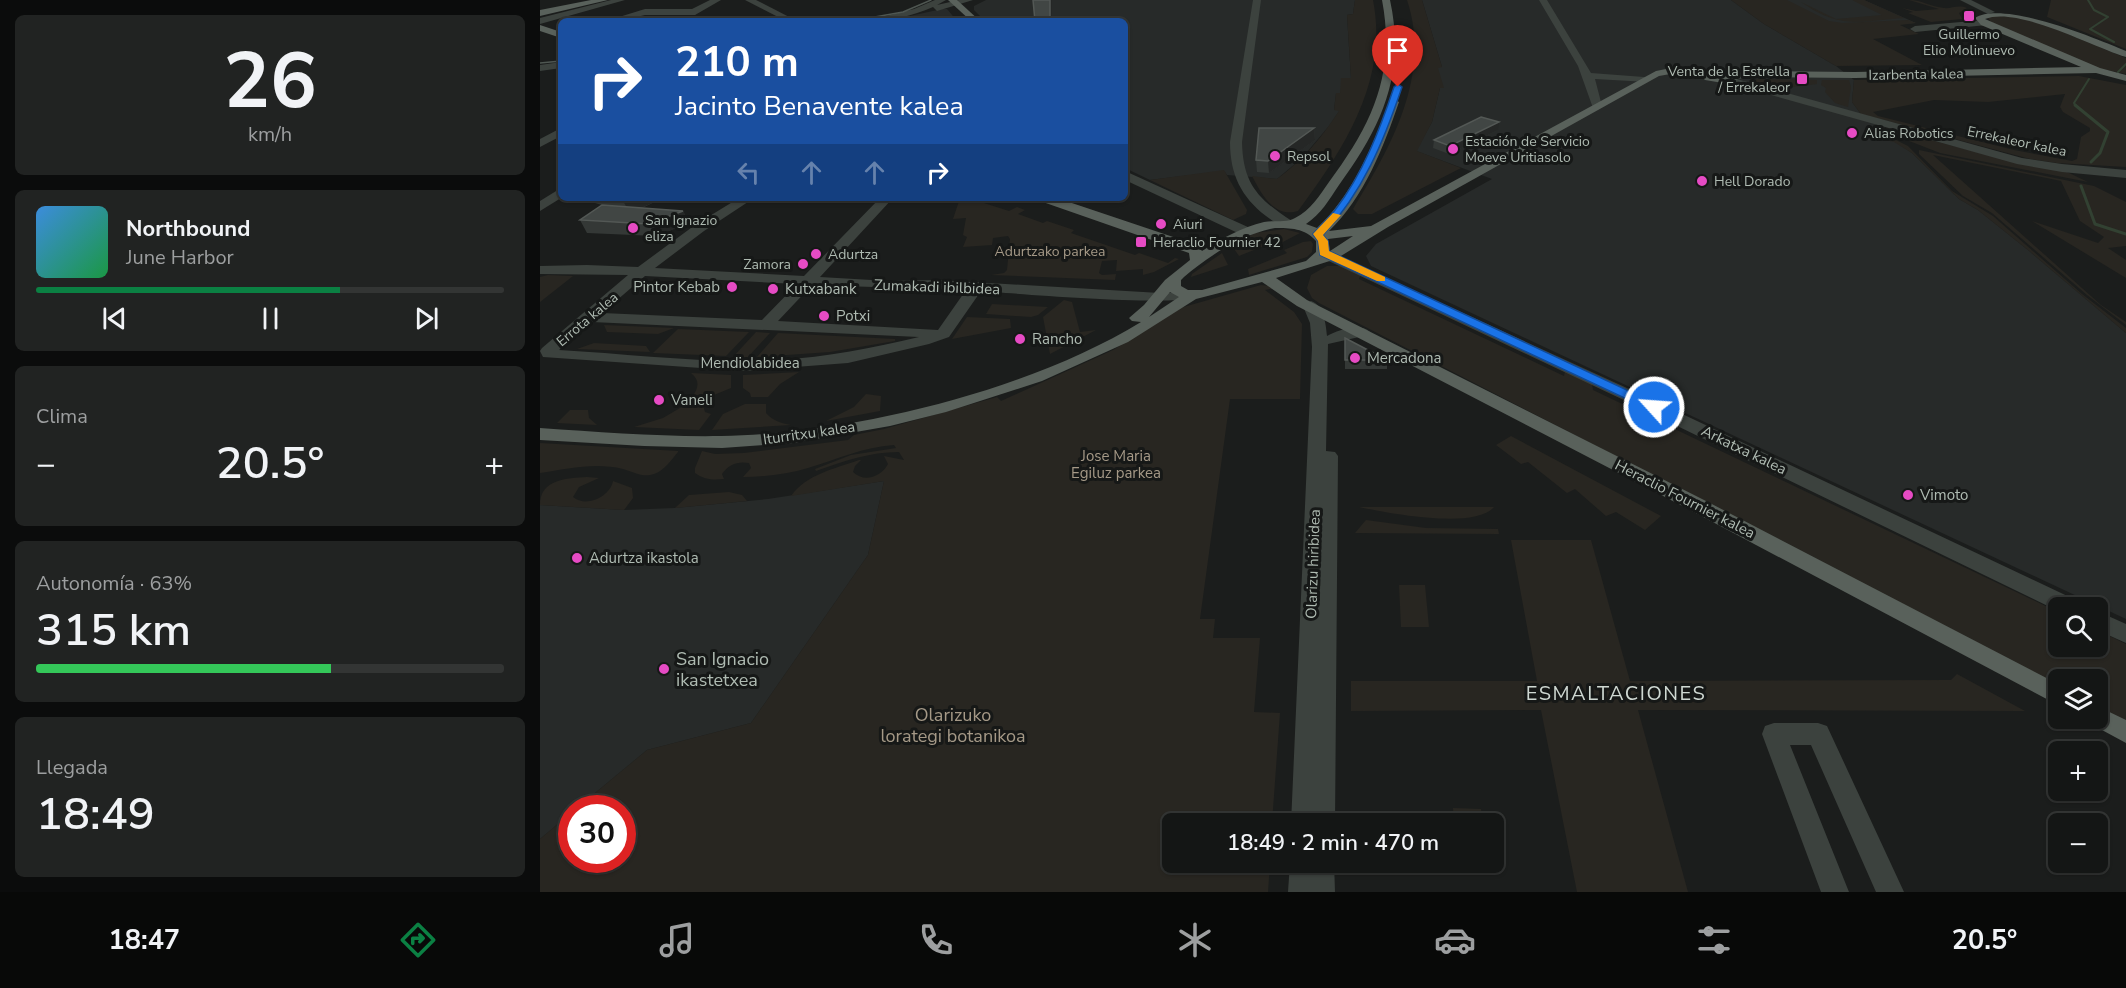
<!DOCTYPE html>
<html lang="es">
<meta charset="utf-8">
<style>
:root{--surface:#141615;--page:#212322;--text:#f1f3f6;--muted:#9d9fa0;--line:#333534;--accent:#0b8043}
body{margin:0;font-family:"Nunito Sans",sans-serif;background:var(--page);color:var(--text);height:100vh;display:flex;flex-direction:column;font-size:22px;white-space:nowrap}
*{box-sizing:border-box;margin:0}
p{font-size:20px;color:var(--muted)}
.icon{flex:none;width:33px;height:33px;fill:none;stroke:currentColor;stroke-width:2;stroke-linecap:round;stroke-linejoin:round}
.map{position:relative;flex:1;overflow:hidden}
.sheet{display:flex;flex-direction:column;gap:15px;padding:15px;background:#0b0c0c;width:540px}
.sheet>*{flex:none}
.guide{position:absolute;left:18px;top:18px;width:570px;height:183px;border-radius:9px;box-shadow:0 2px 4px #0004,0 0 0 2px var(--line);background:#1a4fa0;color:#fff;overflow:hidden}
.buttons{position:absolute;left:1508px;top:597px;display:grid;gap:12px}
.buttons a{display:grid;place-items:center;width:60px;height:60px;border-radius:9px;background:var(--surface);box-shadow:0 2px 4px #0004,0 0 0 2px var(--line);font-size:30px}
.speed{position:absolute;left:18px;top:795px;display:flex;gap:12px;font-size:30px;font-weight:700;text-align:center}
.speed>*{display:grid;place-content:center;width:78px;height:78px;border-radius:50%;background:var(--surface);box-shadow:0 2px 4px #0004,0 0 0 2px var(--line);line-height:1}
.speed .limit{border:9px solid #d22;background:#fff;color:#111}
.pin{position:absolute;display:grid;place-items:center;width:51px;height:51px;color:#fff;margin:-62px -26px;border-radius:50% 50% 50% 0;rotate:-45deg;box-shadow:0 0 6px #0007}
.pin .icon{rotate:45deg}
.me{position:absolute;width:66px;margin:-33px;rotate:296deg;stroke-linejoin:round;filter:drop-shadow(0 0 4px #0008)}
.turn{display:flex;align-items:center;gap:21px;height:126px;padding:0 18px;font-size:27px}
.turn .icon{width:78px;height:78px;stroke-width:2.5}
.turn b{display:block;font-size:42px;line-height:51px}
.lanes{display:flex;align-items:center;height:57px;padding:0 18px;background:#0003;justify-content:center;gap:30px;direction:ltr}
.lanes .off{opacity:.35}
.big{font-size:45px;font-weight:600;line-height:1.1}
.sheet .widget{flex:1;display:flex;flex-direction:column;justify-content:center;gap:9px;min-width:0;padding:0 21px;border-radius:9px;background:var(--page)}
.sheet .dial{align-items:center;gap:0}
.dial b{font-size:78px;line-height:1}
.song{display:flex;align-items:center;gap:18px}
.cover{width:72px;height:72px;border-radius:9px;background:linear-gradient(135deg,hsl(210 70% 55%),hsl(140 70% 35%))}
.played{height:6px;border-radius:3px;background:linear-gradient(90deg,var(--accent) 65%,var(--line) 65%)}
.keys{display:flex;justify-content:space-around;direction:ltr}
.heat{display:flex;justify-content:space-between;align-items:center;font-size:33px;direction:ltr}
.charge{height:9px;border-radius:4px;background:linear-gradient(90deg,#34c759 63%,var(--line) 0)}
.trip{position:absolute;left:622px;top:813px;width:342px;height:60px;border-radius:9px;background:var(--surface);box-shadow:0 2px 4px #0004,0 0 0 2px var(--line);font-weight:600;line-height:60px;text-align:center}
.menu{display:flex;height:96px;justify-content:space-around;align-items:center;background:#080908;color:var(--muted)}
.menu .icon{width:42px;height:42px}
.menu .active{color:var(--accent)}
.menu b{font-size:27px;color:var(--text)}
main{display:flex;flex:1;min-height:0}
.map>svg:first-child{display:block}
.built{fill:#272a29}
.green{fill:#282621;fill-rule:evenodd}
.lines{fill:none;stroke-linecap:round;stroke-linejoin:round}
.stream-far1{stroke:#324132;stroke-width:2}
.stream{stroke:#324132;stroke-width:3}
.minor{fill:#3c423e;fill-rule:evenodd}
.major{fill:#59615b;fill-rule:evenodd}
.tram{stroke:#4f5752;stroke-width:1.5}
.wall{fill:#343836}
.shaded-wall{fill:#252726}
.building{fill:#414644;stroke:#535855;stroke-width:1.5}
.route{fill:#1a73e8;stroke:#114b97;stroke-width:1.5}
.slow{fill:#f59e0b}
.poi-dot{fill:#e64bc4;stroke:#161817;stroke-width:2}
.labels{text-anchor:middle;stroke-width:6;stroke-linejoin:round;paint-order:stroke}
.far-poi-label{font-size:14px;fill:#afbbb2;stroke:#161817;text-anchor:start}
.far-street-label{font-size:14px;fill:#afbbb2;stroke:#161817}
.far-park-label{font-size:14px;fill:#a59987;stroke:#161817}
.poi-label{font-size:15px;fill:#afbbb2;stroke:#161817;text-anchor:start}
.street-label{font-size:15px;fill:#afbbb2;stroke:#161817}
.park-label{font-size:15px;fill:#a59987;stroke:#161817}
.near-poi-label{font-size:18px;fill:#afbbb2;stroke:#161817;text-anchor:start}
.near-park-label{font-size:18px;fill:#a59987;stroke:#161817}
.near-neighbourhood-label{font-size:20px;letter-spacing:1.5px;fill:#cfd8d2;stroke:#161817}
</style>
<main>
<section class="sheet">
<div class="widget dial"><b>26</b><p>km/h</p></div>
<div class="widget">
<div class="song"><i class="cover"></i><div><b>Northbound</b><p>June Harbor</p></div></div>
<div class="played"></div>
<div class="keys"><svg class="icon" aria-label="previous" viewBox="0 0 24 24"><path d="M18 5L8 12l10 7zM5 5v14"/></svg><svg class="icon" aria-label="pause" viewBox="0 0 24 24"><path d="M8 5v14M16 5v14"/></svg><svg class="icon" aria-label="next" viewBox="0 0 24 24"><path d="M6 5l10 7-10 7zM19 5v14"/></svg></div>
</div>
<div class="widget"><p>Clima</p>
<div class="heat"><a>−</a><b class="big">20.5°</b><a>+</a></div>
</div>
<div class="widget"><p>Autonomía · 63%</p><b class="big">315 km</b><div class="charge"></div></div>
<div class="widget"><p>Llegada</p><b class="big">18:49</b></div>
</section>
<div class="map">
<svg width="1586" height="892" viewBox="0 0 1586 892">
<rect width="100%" height="100%" fill="#1b1d1c"/>
<g class="built">
<path d="M446,0H815L813,14L807,15L811,78L800,93L796,94L794,110H800L789,126L762,158L737,179L687,175L684,171L610,180L585,168V21H445L434,10V6Z"/>
<path d="M882,0H1191L1224,24L1296,66L1314,80L1312,102L1321,114L1338,126L1346,135L1343,139L1354,141L1372,153L1419,199L1438,210L1488,250L1586,333V619L831,266L826,256L836,244L952,179L876,151L892,122L900,88H903L897,67H902Z"/>
<path d="M1238,0H1324L1376,23L1317,28L1297,25Z"/>
<path d="M402,9H407L417,21H347Z"/>
<path d="M344,481L328,555L211,723L107,750L37,808H32L31,813L0,839V505L84,510L134,508L228,499Z"/>
</g>
<g class="green">
<path d="M815,0H833C849,80 804,149 758,211C734,218 722,195 712,176L737,179C763,160 782,137 799,111L794,110L796,93H800L801,78H811L807,15L813,14Z"/>
<path d="M867,0H882L902,67L898,68L904,88H900L892,122L877,151L921,168L832,214H818L813,209C851,147 892,75 867,0Z"/>
<path d="M1191,0H1247L1289,21L1302,23L1368,20L1376,23L1360,25L1379,34L1333,39L1382,65L1296,66L1224,24Z"/>
<path d="M1312,0H1324L1364,18C1319,21 1301,30 1261,2L1296,19L1342,15Z"/>
<path d="M1369,0C1382,0 1391,7 1404,8C1411,9 1418,4 1427,8L1419,13L1422,19L1391,22L1368,13L1373,12L1362,8L1376,11L1399,9Z"/>
<path d="M1511,0H1586V49L1507,17Z"/>
<path d="M1454,15L1494,20L1586,58V74L1557,68L1451,22L1448,18Z"/>
<path d="M1539,76L1586,85V167L1517,163L1490,159L1321,114L1312,102L1314,80ZM1525,94L1520,107L1523,112L1550,128V131L1541,137L1537,159L1532,161L1474,150L1338,116L1333,112L1394,100L1448,102Z"/>
<path d="M1217,79L1277,80V84C1259,87 1229,90 1213,81Z"/>
<path d="M1282,80H1309L1311,87L1308,107L1295,103L1285,92L1286,88L1281,85Z"/>
<path d="M1338,126L1478,163L1527,172L1548,182L1400,153L1346,132Z"/>
<path d="M1346,135L1368,146L1412,191L1453,216L1542,294L1586,328V333L1488,250L1438,210L1419,199L1372,153L1354,142L1342,139Z"/>
<path d="M1379,150L1554,186L1586,202V246L1568,248L1586,260V278L1492,221L1558,243L1564,237L1540,221L1521,181L1393,155L1561,305L1586,322V325L1547,295L1452,213L1423,196L1379,154Z"/>
<path d="M684,170L707,210L706,214L693,220L610,180Z"/>
<path d="M420,198H440L447,200L444,203L469,211L477,207L485,210L478,214L503,223L507,221L534,230L531,233L595,255L599,253L628,263L635,258L639,259L614,272L603,275V269L576,271L577,260L562,261L559,273L562,275L576,274L575,280L451,275L464,273L467,270L470,239L468,236L453,238L452,245L423,247L427,237L423,235L426,218L413,219Z"/>
<path d="M744,229L760,233L743,242L739,240L699,256L692,246L715,233Z"/>
<path d="M763,242L771,241L773,244L772,252L767,257L709,275L708,269L747,253L744,250Z"/>
<path d="M682,253L688,265L651,277L652,274Z"/>
<path d="M787,266H802L821,273L819,279L1024,376L1025,371L1052,384L1053,390L1518,612V646H1557V630L1586,644V723L1557,708V680H1518V686L1415,631L779,303L772,298L767,288L771,275Z"/>
<path d="M8,275L33,276L0,302V277Z"/>
<path d="M721,285L738,287L725,290L754,312L762,324L760,399H690L660,619H675L673,638H720L714,712L740,713L732,823L633,824V862L730,863L728,892H0V839L31,813L32,860H82V808H37L107,750L211,723L328,555L344,481L251,496C267,474 294,469 319,460H321L315,466L313,472C324,483 341,477 348,464L344,456L364,460L359,452C329,452 305,461 276,471L275,469L311,455L356,448L354,445C323,447 298,459 268,468C248,474 225,477 203,477L211,468L209,463C198,461 189,464 182,474L184,479C173,480 165,480 155,473V468L162,451L175,454L204,453L308,440L314,435L344,429L457,397L461,401L573,350L640,308Z"/>
<path d="M524,300L532,302L540,332L556,330L510,354L503,317Z"/>
<path d="M452,304L508,307L498,315L491,317L446,314Z"/>
<path d="M427,317L470,319L471,328L412,339Z"/>
<path d="M64,325L134,328L118,334L67,332Z"/>
<path d="M138,329L209,332L186,356L113,353Z"/>
<path d="M216,332L230,333L207,358L193,357Z"/>
<path d="M238,333L355,339V341L290,352L217,357Z"/>
<path d="M54,343L106,346L110,352L37,349Z"/>
<path d="M259,372L240,384L228,397H211L210,393L203,388V375Z"/>
<path d="M151,373L191,375V388L169,397H152C159,388 160,380 151,373Z"/>
<path d="M326,394L341,396L340,411L286,421L314,407Z"/>
<path d="M205,404H226V413C233,421 241,423 251,425L172,430L183,414Z"/>
<path d="M145,405H163L165,412L171,414L159,430L94,427L123,418Z"/>
<path d="M30,410H48L49,418L57,425L17,423Z"/>
<path d="M971,436L1121,516L1105,530L1076,512L1066,516L1035,489L1027,493L988,462L981,464L956,445Z"/>
<path d="M0,443L138,451V452C132,459 124,471 114,474C103,478 94,472 83,469C55,462 27,469 0,473Z"/>
<path d="M47,477L59,478L39,487L33,497C46,508 70,497 73,481L92,488L93,498L84,510L0,505C0,479 27,478 47,477Z"/>
<path d="M189,492L202,495L207,501L135,508L149,495Z"/>
<path d="M819,507H954C935,530 847,513 819,507Z"/>
<path d="M826,520L886,528L958,529L959,534L815,533Z"/>
<path d="M971,540H1051L1090,681L1411,680L1417,674L1485,711L1098,710L1148,892H1037L1001,710L811,711V681H997Z"/>
<path d="M859,585H885L889,627H861Z"/>
<path d="M913,808L941,809L943,823H914Z"/>
</g>
<g class="lines">
<g class="stream-far1">
<path d="M1548,0L1554,10L1568,17L1550,29L1574,42"/>
<path d="M1578,72L1586,64"/>
<path d="M1536,106L1534,103L1549,79"/>
</g>
<g class="stream">
<path d="M1535,105L1568,132L1560,153L1551,162"/>
<path d="M1541,186L1555,224L1586,234"/>
</g>
<g class="minor">
<path d="M71,0H85L0,24V18Z"/>
<path d="M170,0H181L155,15H105L80,21H66L105,9H152Z"/>
<path d="M205,0H216L257,21H246Z"/>
<path d="M395,0H406L397,5L419,0H433L397,11L393,7C372,16 350,21 327,21L374,9Z"/>
<path d="M713,0H721L702,142C703,184 718,199 752,221L754,224L747,228C739,226 733,221 726,216C701,197 690,174 690,142Z"/>
<path d="M999,0H1007L1051,73L1104,77L1108,78V82L1055,79L1062,106L1061,108H1053L1038,66Z"/>
<path d="M1420,0H1431L1455,12L1448,14Z"/>
<path d="M1444,20L1447,21V25L1375,32L1370,29L1375,26Z"/>
<path d="M21,62V68L0,71V65Z"/>
<path d="M1185,78H1193L1482,158L1522,164L1586,170V178L1522,172L1477,164L1185,82Z"/>
<path d="M21,128V136L0,147V139Z"/>
<path d="M585,171L710,228L712,231L710,234H700L585,180Z"/>
<path d="M21,188V198L0,211V201Z"/>
<path d="M199,198H214L164,231L115,268L264,276L340,198H353L280,277L349,281L398,280L620,293L651,292L658,296C647,308 469,293 441,291L409,337L389,344L308,363L204,371L3,357L0,351L2,348L88,275L0,274V266L47,265L98,267L155,225ZM105,276L257,284L222,320L62,313ZM272,285L426,290L398,330L238,321ZM52,322L379,337C333,348 287,357 239,360C166,364 91,354 19,350Z"/>
<path d="M783,249L1100,394L1540,602L1542,608H1518V611L1088,402L778,256L776,253Z"/>
<path d="M771,301C784,305 786,325 787,336C798,330 820,322 830,332L828,335L788,344L786,451L795,452L798,456L795,824H751L772,347L770,323L763,306Z"/>
<path d="M1557,611L1586,624V643L1557,630Z"/>
<path d="M1234,723H1278L1287,726L1364,892H1336L1271,745H1250L1309,892H1281L1222,734L1225,726Z"/>
<path d="M750,862H794L795,892H748Z"/>
</g>
<g class="major">
<path d="M51,0H68L0,16V10Z"/>
<path d="M408,0H417L440,21H431Z"/>
<path d="M842,0H850C866,74 842,126 799,185C789,200 781,214 766,224L777,228C812,196 833,146 849,102L854,99L859,102C844,146 824,198 789,231L831,226L1116,71L1136,67L1164,70L1172,75L1183,77L1206,71L1315,72L1541,67L1441,25L1435,18C1463,0 1555,38 1586,51V57C1552,47 1478,6 1445,19L1560,68L1586,75V81L1556,73L1315,78L1206,77L1183,83L1165,80L1161,76L1136,73L1119,76L848,227L796,259L736,278L767,300L1166,501L1518,684V705L1152,511L757,306L722,282L656,299L588,342L502,381L406,412L350,426L253,443L182,448L104,446L0,440V428C60,432 121,437 181,436C313,434 488,391 601,322L592,321L589,318L604,305L625,280L650,260L649,253L500,201L498,198H517L657,245L662,251C681,239 702,227 724,222C734,220 747,223 755,218C771,210 779,196 789,182C832,124 856,74 842,0ZM735,228C750,228 765,228 776,241V252L766,261L662,290H648L641,286V280L644,277C669,256 702,234 735,228ZM813,236L790,251L788,239ZM630,292L639,297L609,317Z"/>
<path d="M0,25L21,32V38L0,31Z"/>
<path d="M1557,706L1586,720V743L1549,723L1546,718H1557Z"/>
</g>
<g class="tram">
<path d="M312,21L363,12L391,0"/>
<path d="M0,63L21,61"/>
</g>
</g>
<g class="wall">
<path d="M774,128L775,140L729,173L717,172L716,160Z"/>
<path d="M958,130L909,154L893,148L894,140Z"/>
<path d="M40,198H123L102,208L143,211L149,223L116,236L47,233L40,220L62,205L41,199Z"/>
<path d="M805,338L847,360V369H805Z"/>
</g>
<g class="shaded-wall">
<rect x="510" y="0" width="2" height="21"/>
<path d="M959,122L958,130L909,154L910,146Z"/>
<path d="M774,128L775,140L729,173L728,161Z"/>
<path d="M90,198H123L90,213L83,201Z"/>
<path d="M143,211L149,223L116,236L109,224Z"/>
</g>
<g class="building">
<path d="M493,0H510V21H495Z"/>
<path d="M941,117L959,122L910,146L894,140Z"/>
<path d="M719,128H774L728,161L716,160Z"/>
<path d="M72,198H90L83,201Z"/>
<path d="M62,205L143,211L109,224L40,220Z"/>
<path d="M805,338L847,360H805Z"/>
</g>
<path class="route" d="M858,84L862,87C844,141 823,192 783,235L788,241L789,251L1119,405L1121,407L1119,410H1110L780,255L778,241L773,234C780,226 788,219 795,210C823,174 840,129 854,87Z"/>
<path class="slow" d="M793,213L801,215L783,235L788,241L789,251L845,277V281H837L780,255L778,241L773,234Z"/>
<g class="poi-dot">
<rect x="1423" y="10" width="12" height="12" rx="3"/>
<rect x="1256" y="73" width="12" height="12" rx="3"/>
<circle cx="1312" cy="133" r="6"/>
<circle cx="913" cy="149" r="6"/>
<circle cx="735" cy="156" r="6"/>
<circle cx="1162" cy="181" r="6"/>
<circle cx="621" cy="224" r="6"/>
<circle cx="93" cy="228" r="6"/>
<rect x="595" y="236" width="12" height="12" rx="3"/>
<circle cx="276" cy="254" r="6"/>
<circle cx="263" cy="264" r="6"/>
<circle cx="192" cy="287" r="6"/>
<circle cx="233" cy="289" r="6"/>
<circle cx="284" cy="316" r="6"/>
<circle cx="480" cy="339" r="6"/>
<circle cx="815" cy="358" r="6"/>
<circle cx="119" cy="400" r="6"/>
<circle cx="1368" cy="495" r="6"/>
<circle cx="37" cy="558" r="6"/>
<circle cx="124" cy="669" r="6"/>
</g>
<g class="labels">
<g class="far-poi-label">
<text x="1429" y="39" text-anchor="middle">Guillermo<tspan x="1429" dy="16">Elio Molinuevo</tspan></text>
<text x="1250" y="76" text-anchor="end">Venta de la Estrella<tspan x="1250" dy="16">/ Errekaleor</tspan></text>
<text x="1324" y="138">Alias Robotics</text>
<text x="925" y="146">Estación de Servicio<tspan x="925" dy="16">Moeve Uritiasolo</tspan></text>
<text x="747" y="161">Repsol</text>
<text x="1174" y="186">Hell Dorado</text>
<text x="105" y="225">San Ignazio<tspan x="105" dy="16">eliza</tspan></text>
<text x="633" y="229">Aiuri</text>
<text x="613" y="247">Heraclio Fournier 42</text>
<text x="288" y="259">Adurtza</text>
<text x="251" y="269" text-anchor="end">Zamora</text>
</g>
<g class="far-street-label">
<text transform="translate(1376 74) rotate(-1)" y="5">Izarbenta kalea</text>
<text transform="translate(1477 141) rotate(12)" y="5">Errekaleor kalea</text>
<text transform="translate(47 319) rotate(-40)" y="5">Errota kalea</text>
</g>
<g class="far-park-label">
<text x="510" y="256">Adurtzako parkea</text>
</g>
<g class="poi-label">
<text x="180" y="292" text-anchor="end">Pintor Kebab</text>
<text x="245" y="294">Kutxabank</text>
<text x="296" y="321">Potxi</text>
<text x="492" y="344">Rancho</text>
<text x="827" y="363">Mercadona</text>
<text x="131" y="405">Vaneli</text>
<text x="1380" y="500">Vimoto</text>
<text x="49" y="563">Adurtza ikastola</text>
</g>
<g class="street-label">
<text transform="translate(397 287) rotate(2)" y="5">Zumakadi ibilbidea</text>
<text x="210" y="368">Mendiolabidea</text>
<text transform="translate(269 433) rotate(-8)" y="5">Iturritxu kalea</text>
<text transform="translate(1204 450) rotate(26)" y="5">Arkatxa kalea</text>
<text transform="translate(1145 499) rotate(27)" y="5">Heraclio Fournier kalea</text>
<text transform="translate(773 564) rotate(-88)" y="5">Olarizu hiribidea</text>
</g>
<g class="park-label">
<text x="576" y="461">Jose Maria<tspan x="576" dy="17">Egiluz parkea</tspan></text>
</g>
<g class="near-poi-label">
<text x="136" y="665">San Ignacio<tspan x="136" dy="21">ikastetxea</tspan></text>
</g>
<g class="near-park-label">
<text x="413" y="721">Olarizuko<tspan x="413" dy="21">lorategi botanikoa</tspan></text>
</g>
<g class="near-neighbourhood-label">
<text x="1076" y="700">ESMALTACIONES</text>
</g>
</g>
</svg>
<div class="buttons">
<a><svg class="icon" aria-label="search" viewBox="0 0 24 24"><circle cx="10" cy="10" r="6"/><path d="M15 15l6 6"/></svg></a>
<a><svg class="icon" aria-label="layers" viewBox="0 0 24 24"><path d="M12 4l9 5-9 5-9-5zM3 14l9 5 9-5"/></svg></a>
<a>+</a>
<a>−</a>
</div>
<div class="speed"><div class="limit">30</div></div>
<div class="pin" style="left:858px;top:87px;background:#d93025"><svg class="icon" aria-label="arrive" viewBox="0 0 24 24"><path d="M6 21V4h12l-3 4 3 4H6"/></svg></div>
<svg class="me" style="left:1114px;top:407px" viewBox="-20 -20 40 40"><circle r="17" fill="#1a73e8" stroke="#fff" stroke-width="3"/><path d="M0-11L8 9 0 5-8 9z" fill="#fff"/></svg>
<div class="trip">18:49 · 2 min · 470 m</div>
<div class="guide">
<div class="turn"><svg class="icon" aria-label="right" viewBox="0 0 24 24"><path d="M7 20v-9h11M14 6l5 5-5 5"/></svg><div><b>210 m</b>Jacinto Benavente kalea</div></div>
<div class="lanes"><svg class="icon off" aria-label="left" viewBox="0 0 24 24"><path d="M17 20v-9H6M10 6l-5 5 5 5"/></svg><svg class="icon off" aria-label="ahead" viewBox="0 0 24 24"><path d="M12 20V5M6 11l6-6 6 6"/></svg><svg class="icon off" aria-label="ahead" viewBox="0 0 24 24"><path d="M12 20V5M6 11l6-6 6 6"/></svg><svg class="icon" aria-label="right" viewBox="0 0 24 24"><path d="M7 20v-9h11M14 6l5 5-5 5"/></svg></div>
</div>
</div>
</main>
<nav class="menu">
<b>18:47</b>
<svg class="icon active" aria-label="directions" viewBox="0 0 24 24"><path d="M12 3l9 9-9 9-9-9zM9 14v-3h6M13 9l2 2-2 2"/></svg>
<svg class="icon" aria-label="music" viewBox="0 0 24 24"><path d="M9 18V5l10-2v13"/><circle cx="6" cy="18" r="3"/><circle cx="16" cy="16" r="3"/></svg>
<svg class="icon" aria-label="phone" viewBox="0 0 24 24"><path d="M5 4h4l2 5-3 2q2 4 5 5l2-3 5 2v4C11 20 4 13 5 4z"/></svg>
<svg class="icon" aria-label="climate" viewBox="0 0 24 24"><path d="M12 3v18M4 7l16 10M4 17L20 7"/></svg>
<svg class="icon" aria-label="car" viewBox="0 0 24 24"><path d="M5 17H2v-5l4-1 3-4h7l3 4 3 1v5h-3M9 17h6M6 11h13"/><circle cx="7" cy="17" r="2"/><circle cx="17" cy="17" r="2"/></svg>
<svg class="icon" aria-label="filters" viewBox="0 0 24 24"><path d="M4 7h16M4 17h16"/><circle cx="9" cy="7" r="2"/><circle cx="15" cy="17" r="2"/></svg>
<b>20.5°</b>
</nav>
